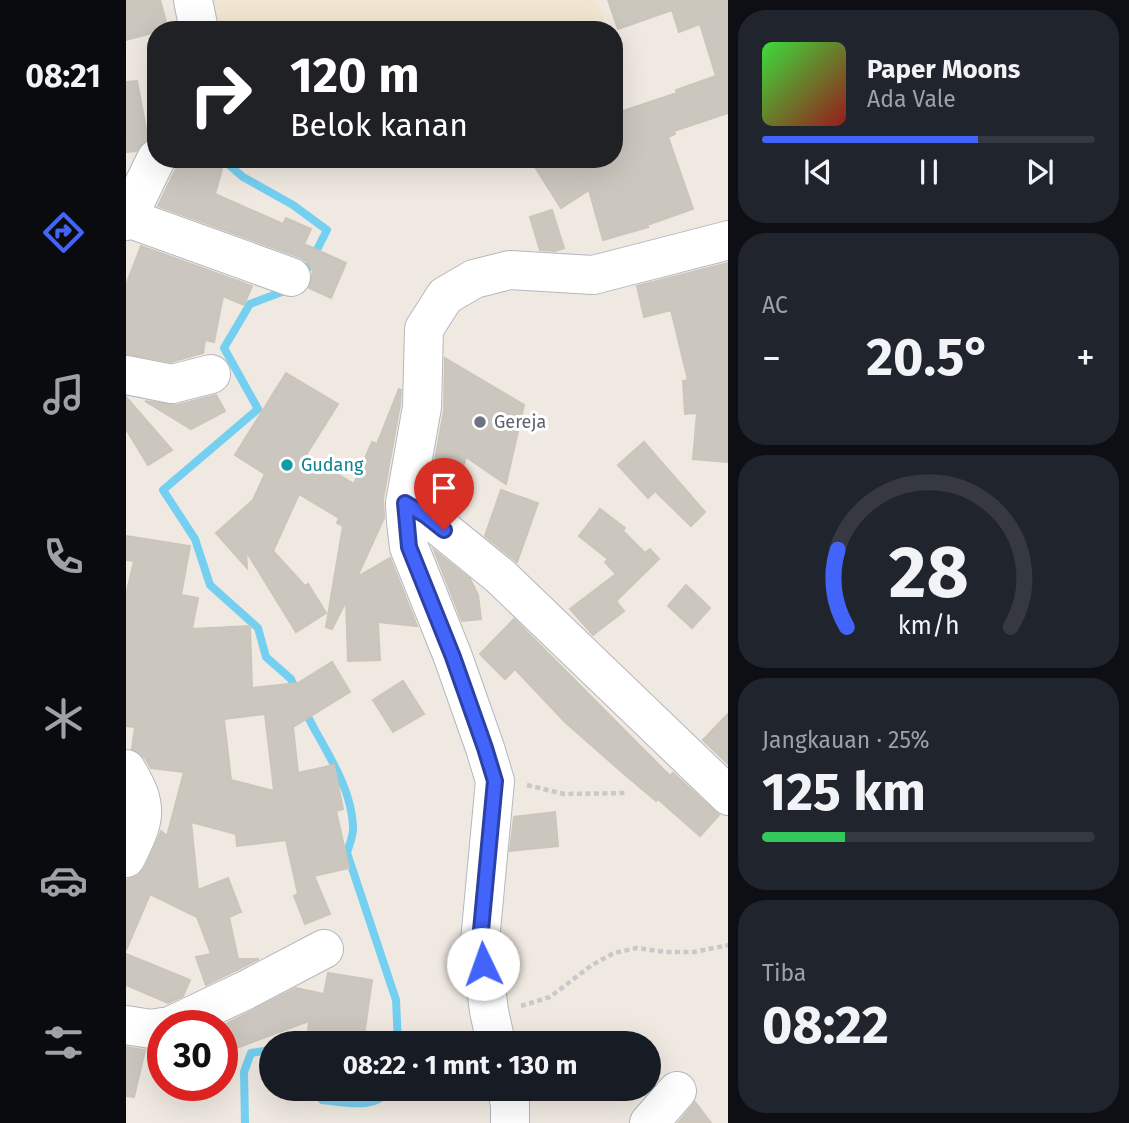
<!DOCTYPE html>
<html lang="id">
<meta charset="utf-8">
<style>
:root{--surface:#171b24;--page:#20242c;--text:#f1f3f6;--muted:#9ea1a6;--line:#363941;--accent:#4264fb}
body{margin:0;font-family:"Fira Sans",sans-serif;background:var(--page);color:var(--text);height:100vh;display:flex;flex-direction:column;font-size:26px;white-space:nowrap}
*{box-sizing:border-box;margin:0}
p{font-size:23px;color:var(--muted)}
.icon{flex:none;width:38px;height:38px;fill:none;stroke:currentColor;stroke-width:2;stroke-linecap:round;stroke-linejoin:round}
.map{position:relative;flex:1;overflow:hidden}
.side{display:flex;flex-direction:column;gap:10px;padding:10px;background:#0d0f14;width:401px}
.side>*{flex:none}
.hud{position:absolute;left:21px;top:21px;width:476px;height:147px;border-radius:28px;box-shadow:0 7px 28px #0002;background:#202124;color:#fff;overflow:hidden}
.speed{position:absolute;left:21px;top:1010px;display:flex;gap:14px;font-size:35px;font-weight:700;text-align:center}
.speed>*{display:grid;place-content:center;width:91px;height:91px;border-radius:50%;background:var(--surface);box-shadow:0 7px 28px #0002;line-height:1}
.speed .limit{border:10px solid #d22;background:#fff;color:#111}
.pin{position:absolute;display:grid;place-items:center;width:60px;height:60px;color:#fff;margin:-72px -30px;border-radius:50% 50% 50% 0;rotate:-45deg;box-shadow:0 0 7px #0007}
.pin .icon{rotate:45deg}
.me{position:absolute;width:77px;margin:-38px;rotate:357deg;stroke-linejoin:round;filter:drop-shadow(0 0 5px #0008)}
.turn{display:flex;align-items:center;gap:24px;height:147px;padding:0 28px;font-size:32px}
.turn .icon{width:91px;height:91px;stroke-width:2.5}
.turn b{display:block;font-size:49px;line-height:60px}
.big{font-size:52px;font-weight:700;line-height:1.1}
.side .card{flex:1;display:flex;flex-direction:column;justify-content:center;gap:10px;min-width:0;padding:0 24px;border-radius:28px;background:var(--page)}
.side .dial{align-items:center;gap:0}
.dial svg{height:182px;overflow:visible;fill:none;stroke:var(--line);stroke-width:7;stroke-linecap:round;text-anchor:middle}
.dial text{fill:var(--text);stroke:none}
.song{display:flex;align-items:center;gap:21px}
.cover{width:84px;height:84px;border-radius:10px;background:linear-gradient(135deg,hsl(120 70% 55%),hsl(0 70% 35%))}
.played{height:7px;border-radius:4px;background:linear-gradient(90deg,var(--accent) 65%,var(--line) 65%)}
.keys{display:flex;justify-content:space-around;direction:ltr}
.heat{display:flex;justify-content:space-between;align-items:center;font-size:38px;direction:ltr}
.charge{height:10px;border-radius:5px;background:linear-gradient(90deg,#34c759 25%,var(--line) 0)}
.trip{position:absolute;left:133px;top:1031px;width:402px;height:70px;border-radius:35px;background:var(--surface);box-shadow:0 7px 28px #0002;font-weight:700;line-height:70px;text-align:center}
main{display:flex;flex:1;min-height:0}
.tabs{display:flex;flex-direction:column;width:126px;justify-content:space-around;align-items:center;background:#090b0e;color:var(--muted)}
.tabs .icon{width:49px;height:49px}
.tabs .on{color:var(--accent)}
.tabs b{font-size:32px;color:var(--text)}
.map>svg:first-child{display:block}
.education{fill:#f0e6d1}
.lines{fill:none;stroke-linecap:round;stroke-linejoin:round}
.stream{stroke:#75cff0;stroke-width:8}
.building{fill:#cbc7bf;stroke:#cbc5ba;stroke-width:2;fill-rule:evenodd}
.minor-casing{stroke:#b4b7c1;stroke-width:40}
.path{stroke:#c9c9c9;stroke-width:4.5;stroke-dasharray:5 3.5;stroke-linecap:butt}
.minor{stroke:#fff;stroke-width:38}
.route-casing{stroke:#2b41a3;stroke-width:18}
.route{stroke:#4264fb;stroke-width:12}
.worship-dot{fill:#6b7280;stroke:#fff;stroke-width:2.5}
.culture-dot{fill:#0f9aa8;stroke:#fff;stroke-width:2.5}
.labels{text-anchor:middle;stroke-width:6;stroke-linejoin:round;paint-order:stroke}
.worship-label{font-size:18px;fill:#5b616d;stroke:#fff;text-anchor:start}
.culture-label{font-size:18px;fill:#0d838f;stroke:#fff;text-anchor:start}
</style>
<main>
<nav class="tabs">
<b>08:21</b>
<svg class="icon on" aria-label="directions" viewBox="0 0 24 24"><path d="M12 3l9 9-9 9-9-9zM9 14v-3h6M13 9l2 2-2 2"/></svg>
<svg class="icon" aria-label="music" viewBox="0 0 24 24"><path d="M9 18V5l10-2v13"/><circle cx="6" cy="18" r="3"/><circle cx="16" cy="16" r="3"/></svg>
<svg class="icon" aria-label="phone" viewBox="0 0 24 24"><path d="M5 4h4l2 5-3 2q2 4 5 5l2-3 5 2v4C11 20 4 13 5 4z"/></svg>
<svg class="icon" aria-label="climate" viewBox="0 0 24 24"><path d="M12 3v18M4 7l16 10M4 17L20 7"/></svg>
<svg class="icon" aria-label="car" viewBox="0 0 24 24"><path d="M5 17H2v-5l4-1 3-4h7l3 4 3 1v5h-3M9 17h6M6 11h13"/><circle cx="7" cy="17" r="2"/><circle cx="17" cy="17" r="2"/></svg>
<svg class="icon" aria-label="filters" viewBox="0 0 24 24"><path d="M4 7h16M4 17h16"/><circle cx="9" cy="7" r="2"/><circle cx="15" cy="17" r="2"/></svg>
</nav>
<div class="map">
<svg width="603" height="1123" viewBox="0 0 603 1123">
<rect width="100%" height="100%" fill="#efe9e1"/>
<path class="education" d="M88,0H470L480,23L466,30H92Z"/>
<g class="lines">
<g class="stream">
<path d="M96,159L117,177L167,205L201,230L178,275"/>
<path d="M161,290L124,304L98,348L132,409L37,490L69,539L84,585L132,628L140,657L165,679L170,691"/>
<path d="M178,709C196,747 225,783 227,826C228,835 223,845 221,853L270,1000L272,1043"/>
<path d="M189,1088L196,1100C218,1102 251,1111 265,1088"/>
<path d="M119,1123L118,1072L125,1053L145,1050"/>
</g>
</g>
<g class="building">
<path d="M0,0H34L42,29L30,30V32L0,40Z"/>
<path d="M482,0H602V113L548,131L549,134L542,137L567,209L521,225L522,227L477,240L463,190L435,208L404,159H488V114L551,93L550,90L590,76L574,24L553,32L546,10L492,29Z"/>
<path d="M11,81L22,139L10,151L0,152V82Z"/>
<path d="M52,159H62L96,169L89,194L157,224L160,218L185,229L178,244L220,263L205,298L183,288L187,271L181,262L173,257L32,206L50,169Z"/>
<path d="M426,210L438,248L429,251L414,250L404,217Z"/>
<path d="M15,246L126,286L118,305L97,296L88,342L79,340L77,353L45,362L0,354V285Z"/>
<path d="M602,263V462L567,459L571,413L559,414L557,381L562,380L545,310L518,317L511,286Z"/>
<path d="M319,358L398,405L380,484L340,457L326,504L317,501L303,492L318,411Z"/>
<path d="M160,373L212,404L180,455L228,484L246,442L251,444L273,389L275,390L274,405L257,499L258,518L231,577L264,558L291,626L252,622L254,660L222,661L220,601L206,629L200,627L217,526L211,523L213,518L173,494L147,551L179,586L182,584L200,613L170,632L120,551L121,568L90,533L127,500L139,474L109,455Z"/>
<path d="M90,395L99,411L65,429L19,401L51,405Z"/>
<path d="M0,397L46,450L22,465L0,429Z"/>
<path d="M518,442L579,512L565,526L529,491L522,498L492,465Z"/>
<path d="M375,490L412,503L391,562L359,536Z"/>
<path d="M474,509L499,528L497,531L519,553L524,549L533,559L490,601L498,611L467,635L444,609L490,574L479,562L482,559L453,536Z"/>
<path d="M0,536L64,546L55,595L72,598L66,629L124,626L126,688L172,683L206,662L224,692L167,727L172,773L208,765L217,809L210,811L223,868L188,876L204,914L179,924L168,896L172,894L160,840L111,846L110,834L65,822L72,890L102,878L115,912L103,917L112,959H133L80,985L70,957L85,954L71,917L24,894L0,950V880L12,876L19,868L35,831L41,836L58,772L25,768L19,758L6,749L9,727L0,726V595L8,561L0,560ZM139,714L148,791L105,780L98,719Z"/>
<path d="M308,550L344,579L352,595L355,619L336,621Z"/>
<path d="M560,585L584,608L566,628L542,606Z"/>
<path d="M388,619L544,776L547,773L593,815L574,836L532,799L530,801L497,773L439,722L389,669L379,679L354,654Z"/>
<path d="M277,681L298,714L267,732L247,700Z"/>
<path d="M602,714V764L577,740Z"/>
<path d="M429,812L432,846L384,851L388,817Z"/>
<path d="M0,954L64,980L57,996L42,1003L0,985Z"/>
<path d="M202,973L246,980L237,1043H181L183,1021L105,1050L96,1026L170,988L198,994Z"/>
<path d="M0,1047L19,1050L8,1097L0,1096Z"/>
<path d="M569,1102L585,1123H552L567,1105Z"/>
</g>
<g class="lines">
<defs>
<g id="minor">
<path d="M67,0L73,30"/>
<path d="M2,218L165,277"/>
<path d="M0,221L30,159"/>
<path d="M0,375L46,384L85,374"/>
<path d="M279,503L299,515L374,576L603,796"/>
<path d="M0,769C24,808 19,819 0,858"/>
<path d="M0,1025L25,1029L37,1027"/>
<path d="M44,1026L120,990L198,949"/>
<path d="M370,1043L363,1011L354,941L369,781L359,748L327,657L283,547L280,522L279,503L296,407L298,329L319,296L348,279L384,270L467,275L603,240"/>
<path d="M380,1088L384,1104V1123"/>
<path d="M523,1123L551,1091"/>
</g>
</defs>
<use href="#minor" class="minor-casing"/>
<g class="path">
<path d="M401,785L438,794L501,793"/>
<path d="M395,1006L424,997L466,965L488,953L511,948L540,952H568L603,945"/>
</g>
<use href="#minor" class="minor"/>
</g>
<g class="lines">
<defs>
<path id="route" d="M318,530L299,515L279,503L283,547L327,657L359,748L369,781L354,941L357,964"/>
</defs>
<use href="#route" class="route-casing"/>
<use href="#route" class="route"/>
</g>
<circle class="worship-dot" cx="354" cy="422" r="7"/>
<circle class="culture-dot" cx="161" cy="465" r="7"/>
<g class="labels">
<g class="worship-label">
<text x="368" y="428">Gereja</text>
</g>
<g class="culture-label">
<text x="175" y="471">Gudang</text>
</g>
</g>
</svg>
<div class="speed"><div class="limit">30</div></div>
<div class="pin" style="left:318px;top:530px;background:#d93025"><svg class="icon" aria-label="arrive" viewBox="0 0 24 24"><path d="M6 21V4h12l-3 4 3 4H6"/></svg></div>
<svg class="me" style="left:357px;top:964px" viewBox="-20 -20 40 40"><circle r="19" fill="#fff"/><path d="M0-13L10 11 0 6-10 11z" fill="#4264fb"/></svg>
<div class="trip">08:22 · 1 mnt · 130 m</div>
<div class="hud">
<div class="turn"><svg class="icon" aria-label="right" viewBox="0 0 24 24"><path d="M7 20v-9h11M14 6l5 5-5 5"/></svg><div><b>120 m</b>Belok kanan</div></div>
</div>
</div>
<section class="side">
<div class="card">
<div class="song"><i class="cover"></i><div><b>Paper Moons</b><p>Ada Vale</p></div></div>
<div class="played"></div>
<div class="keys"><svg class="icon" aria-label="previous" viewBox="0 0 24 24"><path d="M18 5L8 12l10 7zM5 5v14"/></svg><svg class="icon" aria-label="pause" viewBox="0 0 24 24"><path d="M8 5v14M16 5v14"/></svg><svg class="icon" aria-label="next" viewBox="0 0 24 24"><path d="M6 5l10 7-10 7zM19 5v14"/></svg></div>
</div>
<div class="card"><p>AC</p>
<div class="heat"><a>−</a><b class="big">20.5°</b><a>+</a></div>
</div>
<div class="card dial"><svg viewBox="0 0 100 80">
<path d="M14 69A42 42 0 1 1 86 69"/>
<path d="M14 69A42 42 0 0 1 10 35" stroke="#4264fb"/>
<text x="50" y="56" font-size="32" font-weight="700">28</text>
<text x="50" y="72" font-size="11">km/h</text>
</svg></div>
<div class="card"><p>Jangkauan · 25%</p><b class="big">125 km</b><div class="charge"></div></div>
<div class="card"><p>Tiba</p><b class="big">08:22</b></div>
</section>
</main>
